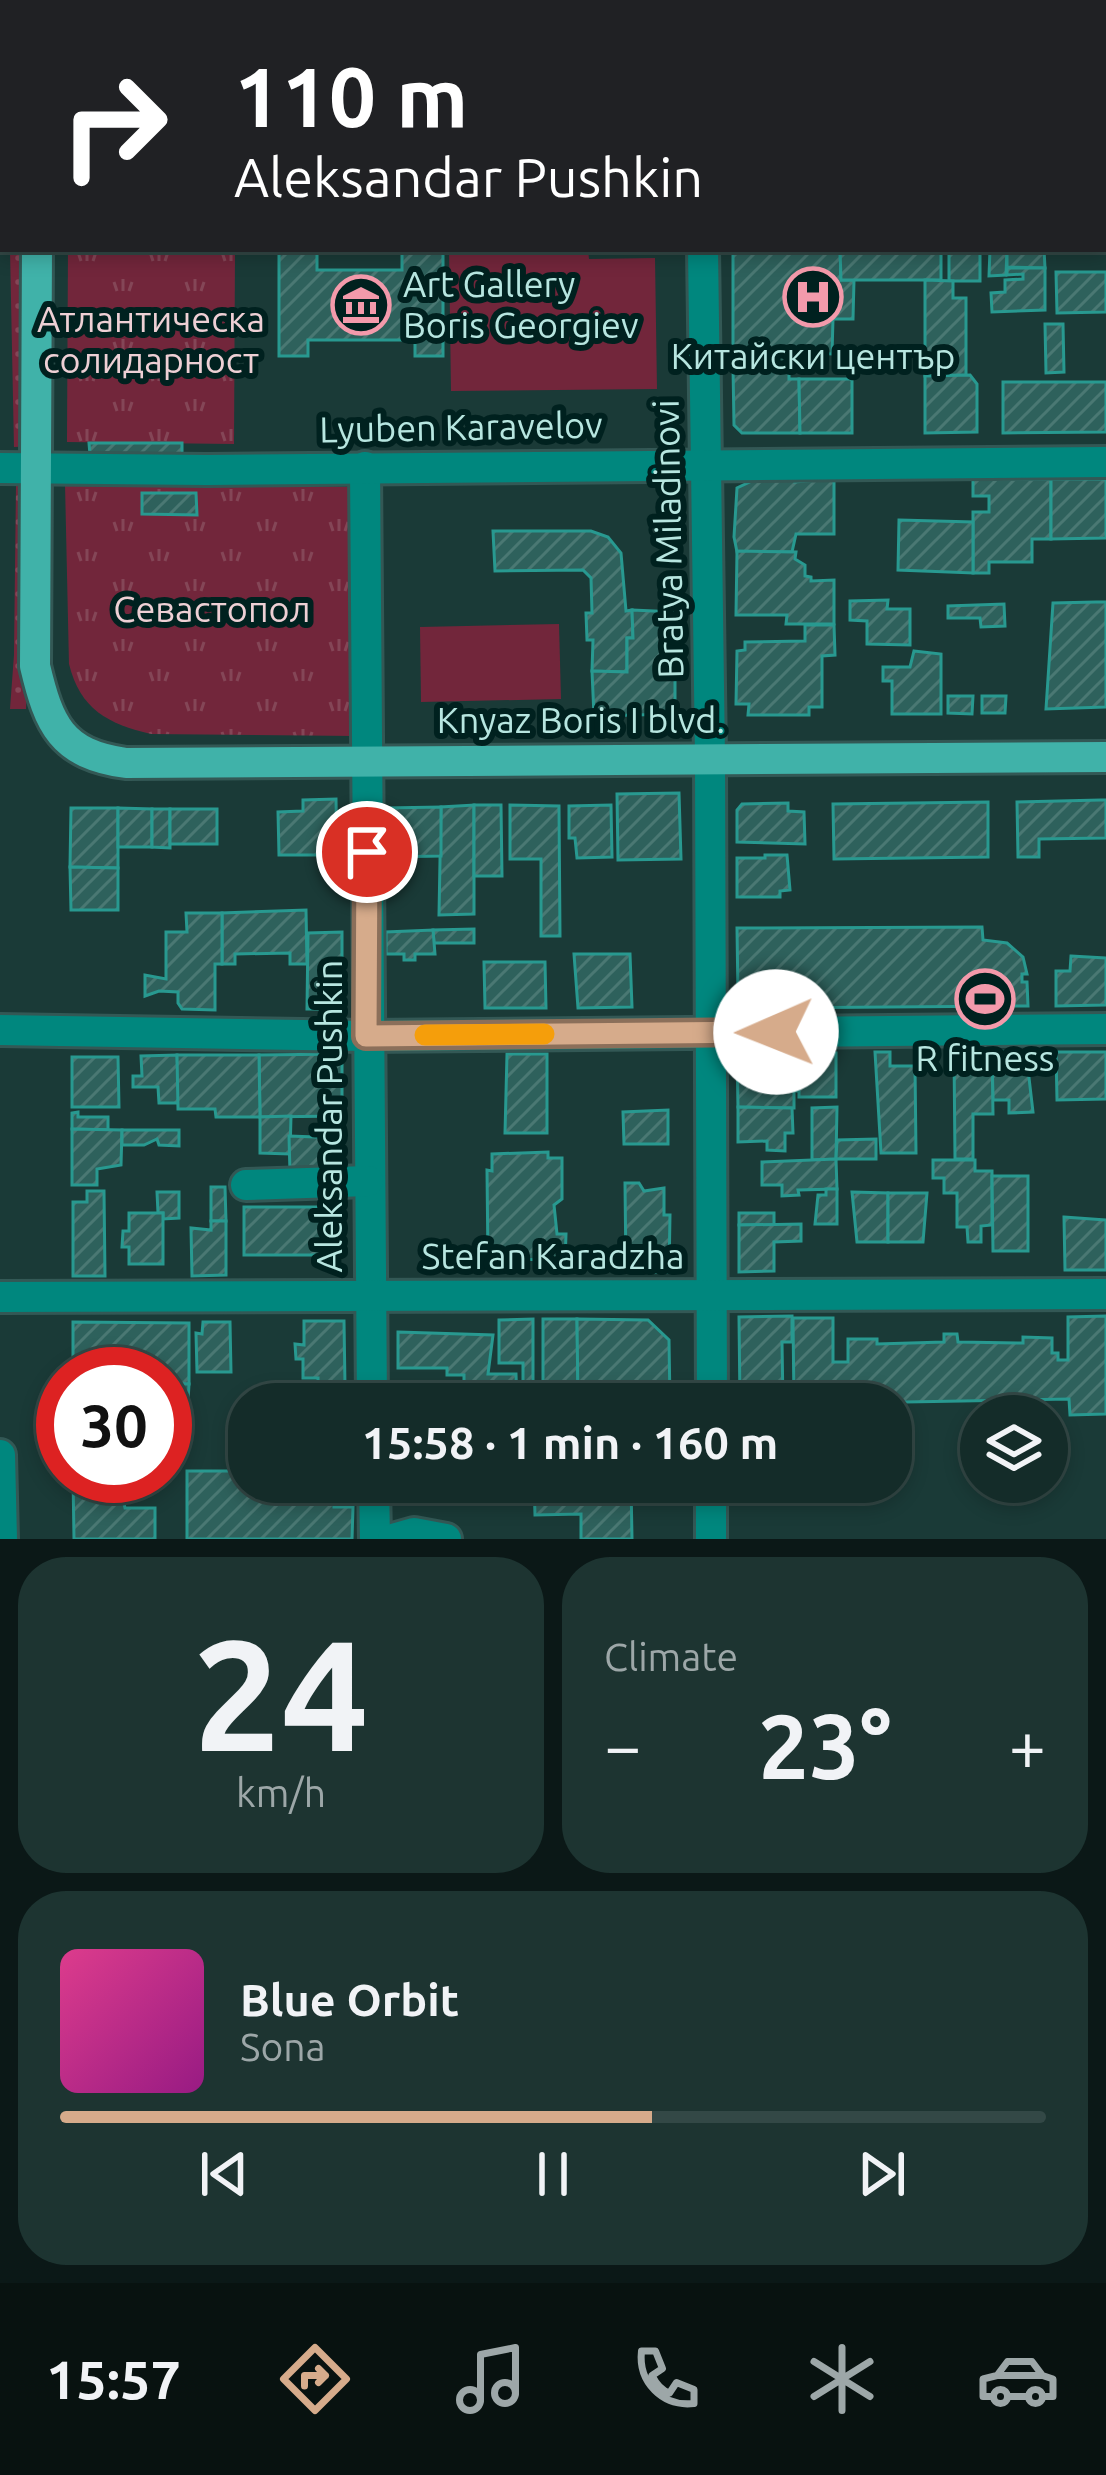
<!DOCTYPE html>
<meta charset="utf-8">
<style>
:root{--surface:#142c29;--page:#1d3431;--text:#f1f3f6;--muted:#9da7a8;--line:#334846;--accent:#d6ab8b}
body{margin:0;font-family:Ubuntu,sans-serif;background:var(--page);color:var(--text);height:100vh;display:flex;flex-direction:column;font-size:45px;white-space:nowrap}
*{box-sizing:border-box;margin:0}
p{font-size:39px;color:var(--muted)}
.icon{flex:none;width:66px;height:66px;fill:none;stroke:currentColor;stroke-width:2;stroke-linecap:round;stroke-linejoin:round}
.map{position:relative;height:1539px;overflow:hidden}
.drawer{display:flex;flex-direction:column;gap:18px;padding:18px;background:#0b1817;flex:1}
.drawer>*{flex:none}
.hud{position:absolute;left:0px;top:0px;width:1107px;height:252px;box-shadow:0 6px 18px #0003,0 0 0 3px var(--line);background:#202124;color:#fff;overflow:hidden}
.fabs{position:absolute;left:960px;top:1395px;display:grid;gap:24px}
.fabs a{display:grid;place-items:center;width:108px;height:108px;border-radius:50%;background:var(--surface);box-shadow:0 6px 18px #0003,0 0 0 3px var(--line);font-size:60px}
.speed{position:absolute;left:36px;top:1347px;display:flex;gap:24px;font-size:60px;font-weight:700;text-align:center}
.speed>*{display:grid;place-content:center;width:156px;height:156px;border-radius:50%;background:var(--surface);box-shadow:0 6px 18px #0003,0 0 0 3px var(--line);line-height:1}
.speed .limit{border:18px solid #d22;background:#fff;color:#111}
.pin{position:absolute;display:grid;place-items:center;width:102px;height:102px;color:#fff;margin:-51px;border:6px solid #fff;border-radius:50%;box-shadow:0 3px 12px #0007}
.me{position:absolute;width:132px;margin:-66px;rotate:269deg;stroke-linejoin:round;filter:drop-shadow(0 0 9px #0008)}
.turn{display:flex;align-items:center;gap:42px;height:252px;padding:0 36px;font-size:54px}
.turn .icon{width:156px;height:156px;stroke-width:2.5}
.turn b{display:block;font-size:84px;line-height:102px}
.big{font-size:90px;font-weight:700;line-height:1.1}
.drawer .widget{flex:1;display:flex;flex-direction:column;justify-content:center;gap:18px;min-width:0;padding:0 42px;border-radius:48px;background:var(--page)}
.drawer .dial{align-items:center;gap:0}
.dial b{font-size:156px;line-height:1}
.song{display:flex;align-items:center;gap:36px}
.cover{width:144px;height:144px;border-radius:18px;background:linear-gradient(135deg,hsl(330 70% 55%),hsl(310 70% 35%))}
.played{height:12px;border-radius:6px;background:linear-gradient(90deg,var(--accent) 60%,var(--line) 60%)}
.keys{display:flex;justify-content:space-around;direction:ltr}
.heat{display:flex;justify-content:space-between;align-items:center;font-size:66px;direction:ltr}
.drawer .tiles{flex:1;display:grid;gap:18px;grid-template-columns:1fr 1fr}
.widget:last-child{grid-column:span 2}
.trip{position:absolute;left:228px;top:1383px;width:684px;height:120px;border-radius:48px;background:var(--surface);box-shadow:0 6px 18px #0003,0 0 0 3px var(--line);font-weight:700;line-height:120px;text-align:center}
.menu{display:flex;height:192px;justify-content:space-around;align-items:center;background:#081210;color:var(--muted)}
.menu .icon{width:84px;height:84px}
.menu .selected{color:var(--accent)}
.menu b{font-size:54px;color:var(--text)}
.map>svg:first-child{display:block}
.grass{fill:url(#grass-dots)}
.park{fill:url(#park-tufts)}
.pitch{fill:#72263b}
.building{fill:url(#building-hatch);stroke:#289990;stroke-width:3}
.lines{fill:none;stroke-linecap:round;stroke-linejoin:round}
.minor-casing{stroke:#335855;stroke-width:36}
.major-casing{stroke:#335855;stroke-width:36}
.minor{stroke:#00877e;stroke-width:30}
.major{stroke:#40b2a9;stroke-width:30}
.route-casing{stroke:#8b6f5a;stroke-width:30}
.route{stroke:#d6ab8b;stroke-width:21}
.slow{stroke:#f59e0b;stroke-width:21}
.labels{text-anchor:middle;stroke-width:12;stroke-linejoin:round;paint-order:stroke}
.poi-label{font-size:36px;fill:#b7e6e0;stroke:#00211f}
.park-label{font-size:36px;fill:#eed0d5;stroke:#00211f}
.street-label{font-size:36px;fill:#b7e6e0;stroke:#00211f}
</style>
<div class="map">
<svg width="1106" height="1539" viewBox="0 0 1106 1539">
<defs>
<pattern id="grass-dots" width="8" height="8" patternUnits="userSpaceOnUse" patternTransform="scale(3)"><rect width="8" height="8" fill="#72263b"/><path d="M2 2h.1M6 6h.1" fill="none" stroke="#844657" stroke-width="1.8" stroke-linecap="round"/></pattern>
<pattern id="park-tufts" width="24" height="20" patternUnits="userSpaceOnUse" patternTransform="scale(3)"><rect width="24" height="20" fill="#72263b"/><path d="M3 7l-1-3M5 7V3M7 7l1-3M15 17l-1-3M17 17v-4M19 17l1-3" fill="none" stroke="#844657"/></pattern>
<pattern id="building-hatch" width="6" height="6" patternUnits="userSpaceOnUse" patternTransform="scale(3)"><rect width="6" height="6" fill="#2e615c"/><path d="M-1 1l2-2M0 6l6-6M5 7l2-2" fill="none" stroke="#4a7873"/></pattern>
</defs>
<rect width="100%" height="100%" fill="#1a3a37"/>
<g class="grass">
<path d="M10,249H37L34,446L14,447Z"/>
<path d="M16,485H36L26,709H10L14,655Z"/>
</g>
<g class="park">
<path d="M68,249H235L234,444L67,442Z"/>
<path d="M65,483L358,487L357,736L151,734C108,724 80,709 69,664Z"/>
</g>
<g class="pitch">
<path d="M449,249H588L589,259L655,258L657,389L451,391Z"/>
<path d="M559,624L561,699L421,702L420,627Z"/>
</g>
<g class="building">
<rect x="66" y="0" width="137" height="3"/>
<path d="M279,249H317V270H402V249H443V356H415V340H308V356H279Z"/>
<path d="M733,249H840L841,280H854L853,319H833L832,354L809,353L808,367H733Z"/>
<path d="M840,249H941V280H841Z"/>
<path d="M949,249L980,250V281H949Z"/>
<path d="M990,249H1007L1006,275L989,276Z"/>
<path d="M1007,249H1044L1045,268L1007,267Z"/>
<path d="M1007,268H1045V310L992,312L991,293L1005,292V280L1023,279V274L1007,275Z"/>
<path d="M1056,272H1106V312L1057,313Z"/>
<path d="M925,280L953,281V298H966V375L925,376Z"/>
<path d="M1045,324H1063L1064,372L1046,373Z"/>
<path d="M733,367H789V379H799L800,433H742L734,425Z"/>
<path d="M970,375L977,384V432L925,433V376Z"/>
<path d="M799,379H852V433H800Z"/>
<path d="M1003,382H1106V432L1003,433Z"/>
<path d="M89,443H182V454L90,455Z"/>
<path d="M795,479V482L834,479V534H796L792,552H737L734,537L737,488L754,480Z"/>
<path d="M973,479H1051V539H1032V562H989V573H973V512H989V496H973Z"/>
<path d="M1051,479H1106V538L1051,539Z"/>
<path d="M142,493H196L197,515L142,514Z"/>
<path d="M899,520L973,522V573L898,570Z"/>
<path d="M493,531H591L608,537L621,553L626,611L632,610L633,638H627V672L592,671L593,640H587L586,613H592L591,578L583,570L495,571Z"/>
<path d="M737,551L796,552L795,559L805,565V576L811,577V581L834,580V624H786L787,615H736Z"/>
<path d="M888,600L887,609H910V645L867,644V621L850,620V601Z"/>
<path d="M1096,602H1106V707L1046,709L1053,603Z"/>
<path d="M1004,604L1005,626L981,627L980,618H948V606Z"/>
<path d="M632,610L675,612V714L594,716L592,671L627,672V638H633Z"/>
<path d="M805,625H834L835,655L822,656V707H809V715H748L749,704H736L737,651L745,650V642L805,641Z"/>
<path d="M914,651L941,654V714H892V681H883V667H910Z"/>
<path d="M948,696H973L972,714L948,713Z"/>
<path d="M982,696H1006L1005,713H982Z"/>
<path d="M679,793L681,859L618,860L617,794Z"/>
<path d="M336,799L337,855H279L278,812L303,811V800Z"/>
<path d="M1101,800H1106V838L1039,839V857H1018L1017,802Z"/>
<path d="M988,802V857L834,859L833,804Z"/>
<path d="M788,803V811L804,812L805,844L737,842V810L742,804Z"/>
<path d="M474,805V914L439,915L441,807Z"/>
<path d="M474,805H501L502,876H474Z"/>
<path d="M510,805L559,806L560,936H541V859H510Z"/>
<path d="M611,805L612,857L577,858L575,838H569V806Z"/>
<path d="M441,807V856L386,857V808Z"/>
<path d="M71,808H118V868L70,867Z"/>
<path d="M118,808L152,809V847H118Z"/>
<path d="M152,809H170V848L152,847Z"/>
<rect x="170" y="809" width="47" height="35"/>
<path d="M765,855H787L790,890L780,891V897H737V858H765Z"/>
<path d="M70,867L118,868V910H71Z"/>
<path d="M306,910L307,964H290V953L235,954V964H222V913Z"/>
<path d="M186,913H222V964H215V1010L182,1009L178,1003V992L159,991L145,996V975L166,979V932H187Z"/>
<path d="M982,927L983,940L1007,943L1023,957L1027,974H1022V982H1027L1028,1006L749,1008L738,997L737,928Z"/>
<path d="M474,929V943H434L433,930Z"/>
<path d="M433,930L435,954H415V960H404V954H386V932Z"/>
<path d="M342,932V997L330,1009H307L308,933Z"/>
<path d="M574,954H630L632,1007L578,1008Z"/>
<path d="M1071,956L1106,958V1005L1056,1006V971H1070Z"/>
<path d="M484,962H545L546,1008H485Z"/>
<path d="M992,1051L1026,1052L1033,1112L1009,1113V1100H993Z"/>
<path d="M875,1052H890V1066H915L916,1153H881Z"/>
<path d="M954,1052H992L993,1114H973V1159H955Z"/>
<path d="M1056,1052H1106V1099L1057,1100Z"/>
<path d="M737,1053H836V1097H799V1091H794V1108L738,1107Z"/>
<path d="M342,1054V1116L260,1117L259,1055Z"/>
<path d="M507,1054H547V1133H505Z"/>
<path d="M177,1055L179,1103H159L158,1087H133V1076H142L141,1056Z"/>
<path d="M177,1055H259L260,1117H216L215,1109H178Z"/>
<path d="M72,1057H118L119,1107H72Z"/>
<path d="M738,1107L792,1108L793,1133H785V1151L767,1150V1141L738,1142Z"/>
<path d="M837,1107L836,1159L812,1160V1108Z"/>
<path d="M668,1110V1144H624L623,1112Z"/>
<path d="M78,1112V1117H108V1130L72,1129V1113Z"/>
<path d="M291,1116L290,1154L260,1153V1117Z"/>
<path d="M72,1129L122,1130L121,1165L97,1169V1185H72Z"/>
<path d="M122,1130H179V1146L159,1145L157,1139L144,1145H122Z"/>
<path d="M289,1136L342,1138L343,1172L290,1173Z"/>
<path d="M876,1139V1159H836L837,1140Z"/>
<path d="M548,1152V1158H562V1199L554,1205L557,1234H566L565,1262L511,1258V1262H488L487,1170L492,1171V1154Z"/>
<path d="M836,1159L837,1189L798,1190L799,1195L782,1196V1185H762V1162Z"/>
<path d="M933,1160H975V1171H992V1225L981,1226V1242H968L967,1227H957V1193H944V1178H933Z"/>
<path d="M992,1176H1028V1251H993Z"/>
<path d="M625,1183H639L644,1191L664,1188V1215H670L669,1272H626Z"/>
<path d="M211,1187H225L226,1221H211Z"/>
<path d="M826,1189H837V1224H815L818,1195H826Z"/>
<path d="M87,1191H104L105,1276H73V1202H87Z"/>
<path d="M157,1192H179V1218L163,1219V1213H158Z"/>
<path d="M852,1192L888,1193V1242H857Z"/>
<path d="M888,1193H927L923,1242H888Z"/>
<rect x="244" y="1207" width="87" height="48"/>
<path d="M129,1213H163V1264H129V1247H122L123,1231H129Z"/>
<rect x="739" y="1213" width="35" height="12"/>
<path d="M1064,1217L1106,1220V1270H1065Z"/>
<path d="M211,1221H226V1275L192,1276L191,1228L211,1230Z"/>
<path d="M801,1224V1241L774,1242V1271L739,1272V1225Z"/>
<path d="M792,1316V1342H782L783,1404H740L739,1317Z"/>
<path d="M1106,1316V1414L1070,1415L1069,1399L794,1404L793,1318H833V1362H848V1339H877V1344L944,1342V1334H957L958,1342L1023,1343V1337L1052,1338V1353H1058V1360H1068V1317Z"/>
<path d="M533,1319V1383L523,1382V1363H499V1320Z"/>
<path d="M543,1319H577L578,1388L543,1383Z"/>
<path d="M577,1319L648,1320L669,1340L670,1404H578Z"/>
<path d="M304,1321H344L345,1386L318,1387V1378H303V1359H296L295,1344L304,1345Z"/>
<path d="M73,1322L189,1323V1384H165V1374H73Z"/>
<path d="M203,1322H230L231,1372H197L196,1333L202,1334Z"/>
<path d="M398,1332L493,1335L488,1374H516L517,1404H464V1375H447V1368H398Z"/>
<path d="M165,1384H189L188,1402H168V1418H165Z"/>
<path d="M187,1471H249V1482H334V1507H353L352,1539H187Z"/>
<path d="M73,1476H126L125,1485L119,1486V1499H123L125,1508H155V1539H74Z"/>
<path d="M534,1482L631,1483L632,1539H581V1514L535,1515Z"/>
<path d="M741,1482H783V1497H742Z"/>
</g>
<g class="lines">
<defs>
<g id="minor">
<path d="M356,0V3"/>
<path d="M701,0V3"/>
<path d="M1104,95H1106"/>
<path d="M0,98H3"/>
<path d="M703,249L710,758L712,1404"/>
<path d="M365,467L372,1404"/>
<path d="M0,468L207,470L1106,462"/>
<path d="M0,1030L366,1036L1106,1029"/>
<path d="M246,1185L368,1181"/>
<path d="M0,1297L1106,1294"/>
<path d="M0,1455L2,1539"/>
<path d="M374,1482L375,1539"/>
<path d="M393,1539L414,1533L446,1539"/>
<path d="M711,1539V1482"/>
</g>
<g id="major">
<path d="M4,0V3"/>
<path d="M43,3V0"/>
<path d="M37,249L35,666C49,725 61,754 126,763L1106,757"/>
</g>
</defs>
<use href="#minor" class="minor-casing"/>
<use href="#major" class="major-casing"/>
<use href="#minor" class="minor"/>
<use href="#major" class="major"/>
</g>
<g class="lines">
<defs>
<path id="route" d="M367,852L366,1036L776,1032"/>
</defs>
<use href="#route" class="route-casing"/>
<use href="#route" class="route"/>
<path class="slow" d="M425,1035L544,1034"/>
</g>
<defs>
<symbol id="hospital-ring" viewBox="-11 -11 22 22"><circle r="9.5" fill="#00211f" stroke="#f39aab" stroke-width="1.5"/><path d="M-5-5h3v3.5h4V-5h3V5h-3V1.5h-4V5h-3Z" fill="#f39aab"/></symbol>
<symbol id="museum-ring" viewBox="-11 -11 22 22"><circle r="9.5" fill="#00211f" stroke="#f39aab" stroke-width="1.5"/><path d="M0-6L6-3V-2H-6V-3ZM-5-1h2V3h-2ZM-1-1h2V3h-2ZM3-1h2V3H3ZM-6 4H6V6H-6Z" fill="#f39aab"/></symbol>
<symbol id="stadium-ring" viewBox="-11 -11 22 22"><circle r="9.5" fill="#00211f" stroke="#f39aab" stroke-width="1.5"/><path d="M0-5a6.5 5 0 1 0 0 10a6.5 5 0 1 0 0-10ZM-3.5-1.8h7v3.6h-7Z" fill="#f39aab"/></symbol>
</defs>
<g fill-rule="evenodd">
<use href="#hospital-ring" x="780" y="264" width="66" height="66"/>
<use href="#museum-ring" x="328" y="272" width="66" height="66"/>
<use href="#stadium-ring" x="952" y="966" width="66" height="66"/>
</g>
<g class="labels">
<g class="poi-label">
<text x="403" y="297" text-anchor="start">Art Gallery<tspan x="403" dy="41">Boris Georgiev</tspan></text>
<text x="813" y="369">Китайски център</text>
<text x="985" y="1071">R fitness</text>
</g>
<g class="park-label">
<text x="151" y="332">Атлантическа<tspan x="151" dy="41">солидарност</tspan></text>
<text x="212" y="622">Севастопол</text>
</g>
<g class="street-label">
<text transform="translate(461 427) rotate(-1)" y="13">Lyuben Karavelov</text>
<text transform="translate(668 539) rotate(-91)" y="13">Bratya Miladinovi</text>
<text x="581" y="733">Knyaz Boris I blvd.</text>
<text transform="translate(329 1116) rotate(-90)" y="13">Aleksandar Pushkin</text>
<text x="553" y="1269">Stefan Karadzha</text>
</g>
</g>
</svg>
<div class="fabs">
<a><svg class="icon" aria-label="layers" viewBox="0 0 24 24"><path d="M12 4l9 5-9 5-9-5zM3 14l9 5 9-5"/></svg></a>
</div>
<div class="speed"><div class="limit">30</div></div>
<div class="pin" style="left:367px;top:852px;background:#d93025"><svg class="icon" aria-label="arrive" viewBox="0 0 24 24"><path d="M6 21V4h12l-3 4 3 4H6"/></svg></div>
<svg class="me" style="left:776px;top:1032px" viewBox="-20 -20 40 40"><circle r="19" fill="#fff"/><path d="M0-13L10 11 0 6-10 11z" fill="#d6ab8b"/></svg>
<div class="trip">15:58 · 1 min · 160 m</div>
<div class="hud">
<div class="turn"><svg class="icon" aria-label="right" viewBox="0 0 24 24"><path d="M7 20v-9h11M14 6l5 5-5 5"/></svg><div><b>110 m</b>Aleksandar Pushkin</div></div>
</div>
</div>
<section class="drawer">
<div class="tiles">
<div class="widget dial"><b>24</b><p>km/h</p></div>
<div class="widget"><p>Climate</p>
<div class="heat"><a>−</a><b class="big">23°</b><a>+</a></div>
</div>
<div class="widget">
<div class="song"><i class="cover"></i><div><b>Blue Orbit</b><p>Sona</p></div></div>
<div class="played"></div>
<div class="keys"><svg class="icon" aria-label="previous" viewBox="0 0 24 24"><path d="M18 5L8 12l10 7zM5 5v14"/></svg><svg class="icon" aria-label="pause" viewBox="0 0 24 24"><path d="M8 5v14M16 5v14"/></svg><svg class="icon" aria-label="next" viewBox="0 0 24 24"><path d="M6 5l10 7-10 7zM19 5v14"/></svg></div>
</div>
</div>
</section>
<nav class="menu">
<b>15:57</b>
<svg class="icon selected" aria-label="directions" viewBox="0 0 24 24"><path d="M12 3l9 9-9 9-9-9zM9 14v-3h6M13 9l2 2-2 2"/></svg>
<svg class="icon" aria-label="music" viewBox="0 0 24 24"><path d="M9 18V5l10-2v13"/><circle cx="6" cy="18" r="3"/><circle cx="16" cy="16" r="3"/></svg>
<svg class="icon" aria-label="phone" viewBox="0 0 24 24"><path d="M5 4h4l2 5-3 2q2 4 5 5l2-3 5 2v4C11 20 4 13 5 4z"/></svg>
<svg class="icon" aria-label="climate" viewBox="0 0 24 24"><path d="M12 3v18M4 7l16 10M4 17L20 7"/></svg>
<svg class="icon" aria-label="car" viewBox="0 0 24 24"><path d="M5 17H2v-5l4-1 3-4h7l3 4 3 1v5h-3M9 17h6M6 11h13"/><circle cx="7" cy="17" r="2"/><circle cx="17" cy="17" r="2"/></svg>
</nav>
